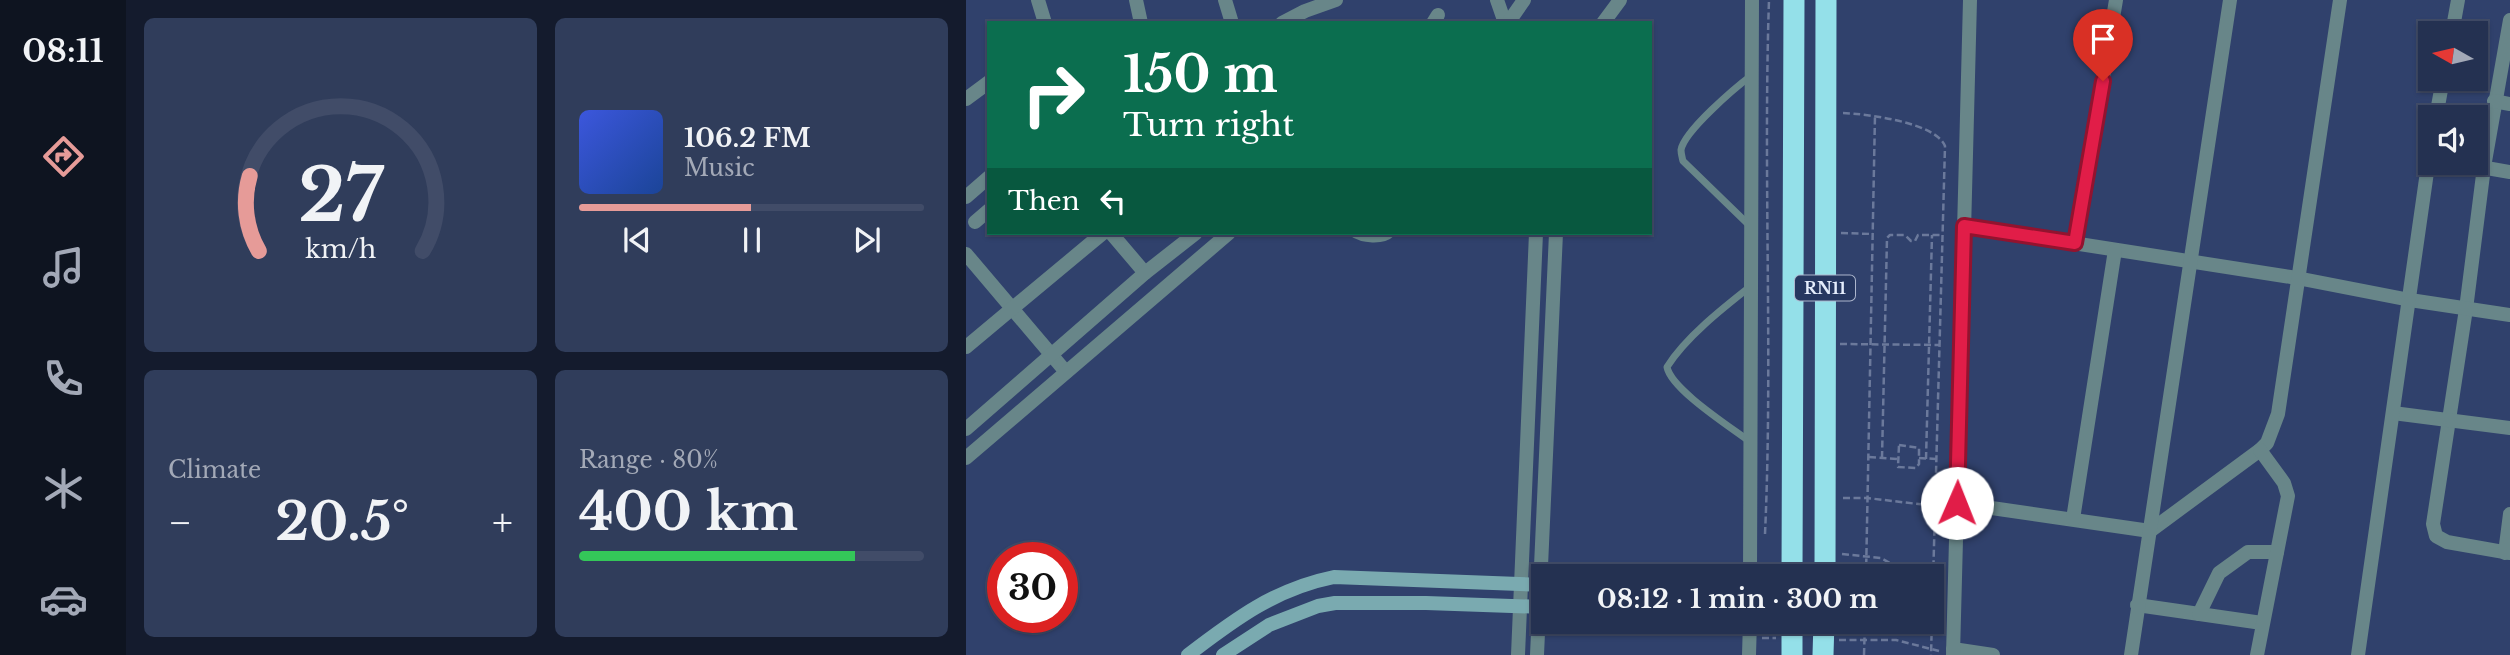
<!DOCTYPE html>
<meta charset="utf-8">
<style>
:root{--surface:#243151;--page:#303d5b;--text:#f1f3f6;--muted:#a3a9b7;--line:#414c68;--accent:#e69b98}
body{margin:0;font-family:"Libre Baskerville",serif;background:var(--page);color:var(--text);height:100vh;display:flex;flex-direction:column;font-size:26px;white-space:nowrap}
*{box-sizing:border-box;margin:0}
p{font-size:23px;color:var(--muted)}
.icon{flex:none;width:38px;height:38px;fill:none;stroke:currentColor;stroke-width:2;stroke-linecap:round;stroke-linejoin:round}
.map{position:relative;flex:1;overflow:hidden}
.drawer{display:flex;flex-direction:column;gap:18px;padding:18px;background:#141b2d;width:840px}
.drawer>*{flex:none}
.guide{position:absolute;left:21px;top:21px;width:665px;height:214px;border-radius:0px;box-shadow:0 2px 5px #0004,0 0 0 2px var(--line);background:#0b6e4f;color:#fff;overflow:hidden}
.needle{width:46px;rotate:278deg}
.buttons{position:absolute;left:1452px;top:21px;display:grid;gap:14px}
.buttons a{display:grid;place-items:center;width:70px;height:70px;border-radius:0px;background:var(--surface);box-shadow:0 2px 5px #0004,0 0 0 2px var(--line);font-size:35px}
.speed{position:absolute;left:21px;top:542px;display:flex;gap:14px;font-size:35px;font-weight:700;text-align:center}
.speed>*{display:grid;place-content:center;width:91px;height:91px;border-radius:50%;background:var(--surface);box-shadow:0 2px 5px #0004,0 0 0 2px var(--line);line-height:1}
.speed .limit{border:10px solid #d22;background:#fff;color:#111}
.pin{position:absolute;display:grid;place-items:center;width:60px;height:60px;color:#fff;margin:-72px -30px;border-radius:50% 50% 50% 0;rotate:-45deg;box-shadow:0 0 7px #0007}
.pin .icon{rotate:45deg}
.me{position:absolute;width:77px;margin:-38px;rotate:1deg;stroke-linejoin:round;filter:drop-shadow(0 0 5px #0008)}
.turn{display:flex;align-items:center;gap:24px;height:147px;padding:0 21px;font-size:32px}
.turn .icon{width:91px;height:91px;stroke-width:2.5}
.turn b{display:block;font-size:49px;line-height:60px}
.then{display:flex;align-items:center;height:66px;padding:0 21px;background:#0003;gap:14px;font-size:26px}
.big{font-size:52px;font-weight:700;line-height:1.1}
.drawer .widget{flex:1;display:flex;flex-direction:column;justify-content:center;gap:10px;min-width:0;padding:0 24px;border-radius:10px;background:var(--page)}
.drawer .dial{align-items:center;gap:0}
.dial svg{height:182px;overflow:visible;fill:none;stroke:var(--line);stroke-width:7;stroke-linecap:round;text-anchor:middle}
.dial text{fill:var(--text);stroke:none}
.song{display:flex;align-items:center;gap:21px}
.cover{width:84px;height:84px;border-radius:10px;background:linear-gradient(135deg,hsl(230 70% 55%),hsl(220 70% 35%))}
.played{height:7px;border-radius:4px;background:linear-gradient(90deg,var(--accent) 50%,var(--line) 50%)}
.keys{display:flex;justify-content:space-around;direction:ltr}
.heat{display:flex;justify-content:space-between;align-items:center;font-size:38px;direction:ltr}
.charge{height:10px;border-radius:5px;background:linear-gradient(90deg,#34c759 80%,var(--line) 0)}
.drawer .tiles{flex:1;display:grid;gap:18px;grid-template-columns:repeat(2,1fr)}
.trip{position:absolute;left:565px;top:564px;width:413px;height:70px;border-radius:0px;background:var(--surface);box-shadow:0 2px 5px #0004,0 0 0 2px var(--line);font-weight:700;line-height:70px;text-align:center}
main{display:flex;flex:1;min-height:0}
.tab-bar{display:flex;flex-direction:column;width:126px;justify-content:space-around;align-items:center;background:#0e1420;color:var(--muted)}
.tab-bar .icon{width:49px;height:49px}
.tab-bar .on{color:var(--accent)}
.tab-bar b{font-size:32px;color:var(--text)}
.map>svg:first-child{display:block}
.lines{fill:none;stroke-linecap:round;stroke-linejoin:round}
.path{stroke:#6b799b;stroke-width:2.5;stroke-dasharray:7 3.5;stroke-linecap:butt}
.lane{stroke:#688689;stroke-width:7}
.street{stroke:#688689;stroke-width:14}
.secondary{stroke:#7aaab0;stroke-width:14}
.highway{stroke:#94e0e9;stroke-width:21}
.route-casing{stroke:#92132f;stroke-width:18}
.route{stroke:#e11d48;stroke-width:12}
.labels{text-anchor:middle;stroke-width:7;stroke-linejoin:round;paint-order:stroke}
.shield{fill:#263760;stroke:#acb6cd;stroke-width:2}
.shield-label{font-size:16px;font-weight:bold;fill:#e5edfc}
</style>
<main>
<nav class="tab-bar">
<b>08:11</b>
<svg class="icon on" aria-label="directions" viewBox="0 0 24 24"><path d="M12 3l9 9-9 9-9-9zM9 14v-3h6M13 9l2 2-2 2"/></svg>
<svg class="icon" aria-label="music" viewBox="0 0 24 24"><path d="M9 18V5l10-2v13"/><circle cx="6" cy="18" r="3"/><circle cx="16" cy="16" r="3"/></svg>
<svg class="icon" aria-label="phone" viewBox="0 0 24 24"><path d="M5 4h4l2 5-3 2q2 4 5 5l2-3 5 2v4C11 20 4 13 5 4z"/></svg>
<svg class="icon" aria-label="climate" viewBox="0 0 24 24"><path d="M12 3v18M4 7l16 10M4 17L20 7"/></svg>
<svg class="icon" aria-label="car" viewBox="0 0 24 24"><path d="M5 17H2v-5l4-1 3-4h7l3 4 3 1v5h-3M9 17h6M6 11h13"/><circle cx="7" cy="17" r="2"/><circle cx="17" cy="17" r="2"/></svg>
</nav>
<section class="drawer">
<div class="tiles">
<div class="widget dial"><svg viewBox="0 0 100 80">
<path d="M14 69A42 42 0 1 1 86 69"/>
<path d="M14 69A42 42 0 0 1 10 36" stroke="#e69b98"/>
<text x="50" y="56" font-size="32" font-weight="700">27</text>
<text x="50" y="72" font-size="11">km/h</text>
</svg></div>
<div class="widget">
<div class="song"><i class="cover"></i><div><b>106.2 FM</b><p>Music</p></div></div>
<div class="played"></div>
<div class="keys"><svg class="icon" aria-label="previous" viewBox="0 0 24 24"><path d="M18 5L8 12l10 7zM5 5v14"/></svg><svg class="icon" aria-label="pause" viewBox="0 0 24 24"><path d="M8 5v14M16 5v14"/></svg><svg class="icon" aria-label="next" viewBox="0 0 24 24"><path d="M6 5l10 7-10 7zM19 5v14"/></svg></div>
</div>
<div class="widget"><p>Climate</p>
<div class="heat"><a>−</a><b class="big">20.5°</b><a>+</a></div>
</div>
<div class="widget"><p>Range · 80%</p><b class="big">400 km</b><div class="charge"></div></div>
</div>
</section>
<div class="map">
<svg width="1544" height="655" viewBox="0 0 1544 655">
<rect width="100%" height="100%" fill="#30416c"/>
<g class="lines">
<g class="path">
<path d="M877,113C900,114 969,122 979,146L965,655"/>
<path d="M875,233L907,234"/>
<path d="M874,344L973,345"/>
<path d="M933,445L953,448V464L950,468L932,467Z"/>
<path d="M903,457L932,459"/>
<path d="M916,458L921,238L924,235H939L945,241H949L952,235H976"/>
<path d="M953,458L970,459"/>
<path d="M960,459L966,235"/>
<path d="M877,498H901L969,506"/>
<path d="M799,534C807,356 797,178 803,0"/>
<path d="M876,554L915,558L947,576"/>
<path d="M900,576L909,115"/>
<path d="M796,638H810"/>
<path d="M873,640H930L973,651"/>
<path d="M898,655L899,621"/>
</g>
<g class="lane">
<path d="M784,226L717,161C716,157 715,154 715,150C718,131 770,87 786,75"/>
<path d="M386,233C396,240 417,242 426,233"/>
<path d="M783,441C763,426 705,389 701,367C720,337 757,308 785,286"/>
</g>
<g class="street">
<path d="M72,0L79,23"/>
<path d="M170,0L175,23"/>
<path d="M259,0L266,23"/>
<path d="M531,0L539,23"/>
<path d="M1544,20L1518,167L1500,309L1467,524L1470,536L1481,542L1544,553"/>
<path d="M316,23L339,11L370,0"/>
<path d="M467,23L472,15"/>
<path d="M542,23L558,0"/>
<path d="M637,23L654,0"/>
<path d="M1486,33L1492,0"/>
<path d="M0,99L23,82"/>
<path d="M1528,101L1544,104"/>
<path d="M1470,117L1477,79"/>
<path d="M1492,163L1544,172"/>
<path d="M0,197L23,177"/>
<path d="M9,222L23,210"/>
<path d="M998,226L1331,278L1444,300L1544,315"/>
<path d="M145,233L179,273"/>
<path d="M1109,243L1150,0"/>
<path d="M0,254L100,372"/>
<path d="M0,347L137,233"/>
<path d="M1427,413L1544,428"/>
<path d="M0,429L179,273L230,233"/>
<path d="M0,458L263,233"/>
<path d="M991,503L1184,531L1294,450L1301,443L1312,414L1374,0"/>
<path d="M1107,519L1149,250"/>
<path d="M1539,553L1544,514"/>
<path d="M784,576L786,0"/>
<path d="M1171,605L1296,623"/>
<path d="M1233,614L1253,573L1282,552H1311"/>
<path d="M987,649L1027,655"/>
<path d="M552,655L570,233"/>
<path d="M571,655L590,233"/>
<path d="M783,655L784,621"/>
<path d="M987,655L1004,0"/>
<path d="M1165,655L1264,0"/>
<path d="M1291,655L1322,496L1318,483L1294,450"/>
<path d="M1392,655L1465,144"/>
</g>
<g class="secondary">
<path d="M222,655C269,619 309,589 368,577L578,585"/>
<path d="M257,655L303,625L352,606L369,603H460L578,607"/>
</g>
<g class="highway">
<path d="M826,576L828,0"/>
<path d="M859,576L860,0"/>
<path d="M826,621V655"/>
<path d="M857,655L858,621"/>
</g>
</g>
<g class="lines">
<defs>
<path id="route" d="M991,503L998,226L1109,243L1137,81"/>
</defs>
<use href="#route" class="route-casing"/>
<use href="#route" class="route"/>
</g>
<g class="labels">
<rect class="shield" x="829" y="275.5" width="60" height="25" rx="5"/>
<g class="shield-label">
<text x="859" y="294">RN11</text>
</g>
</g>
</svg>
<div class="buttons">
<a><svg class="needle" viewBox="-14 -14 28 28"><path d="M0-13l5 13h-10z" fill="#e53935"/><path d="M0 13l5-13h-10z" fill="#a3a9b7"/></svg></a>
<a><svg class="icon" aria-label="sound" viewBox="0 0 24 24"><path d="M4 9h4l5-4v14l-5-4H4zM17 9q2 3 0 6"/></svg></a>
</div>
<div class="speed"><div class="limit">30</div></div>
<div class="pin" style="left:1137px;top:81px;background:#d93025"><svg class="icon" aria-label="arrive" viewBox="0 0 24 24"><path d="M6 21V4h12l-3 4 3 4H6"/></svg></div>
<svg class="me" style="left:991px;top:503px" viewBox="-20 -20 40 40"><circle r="19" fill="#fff"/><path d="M0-13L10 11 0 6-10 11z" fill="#e11d48"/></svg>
<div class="trip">08:12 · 1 min · 300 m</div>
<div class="guide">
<div class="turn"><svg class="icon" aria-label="right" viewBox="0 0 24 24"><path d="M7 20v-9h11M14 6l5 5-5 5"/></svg><div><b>150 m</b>Turn right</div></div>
<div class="then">Then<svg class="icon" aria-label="left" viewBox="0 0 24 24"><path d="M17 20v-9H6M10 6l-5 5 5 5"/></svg></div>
</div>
</div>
</main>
